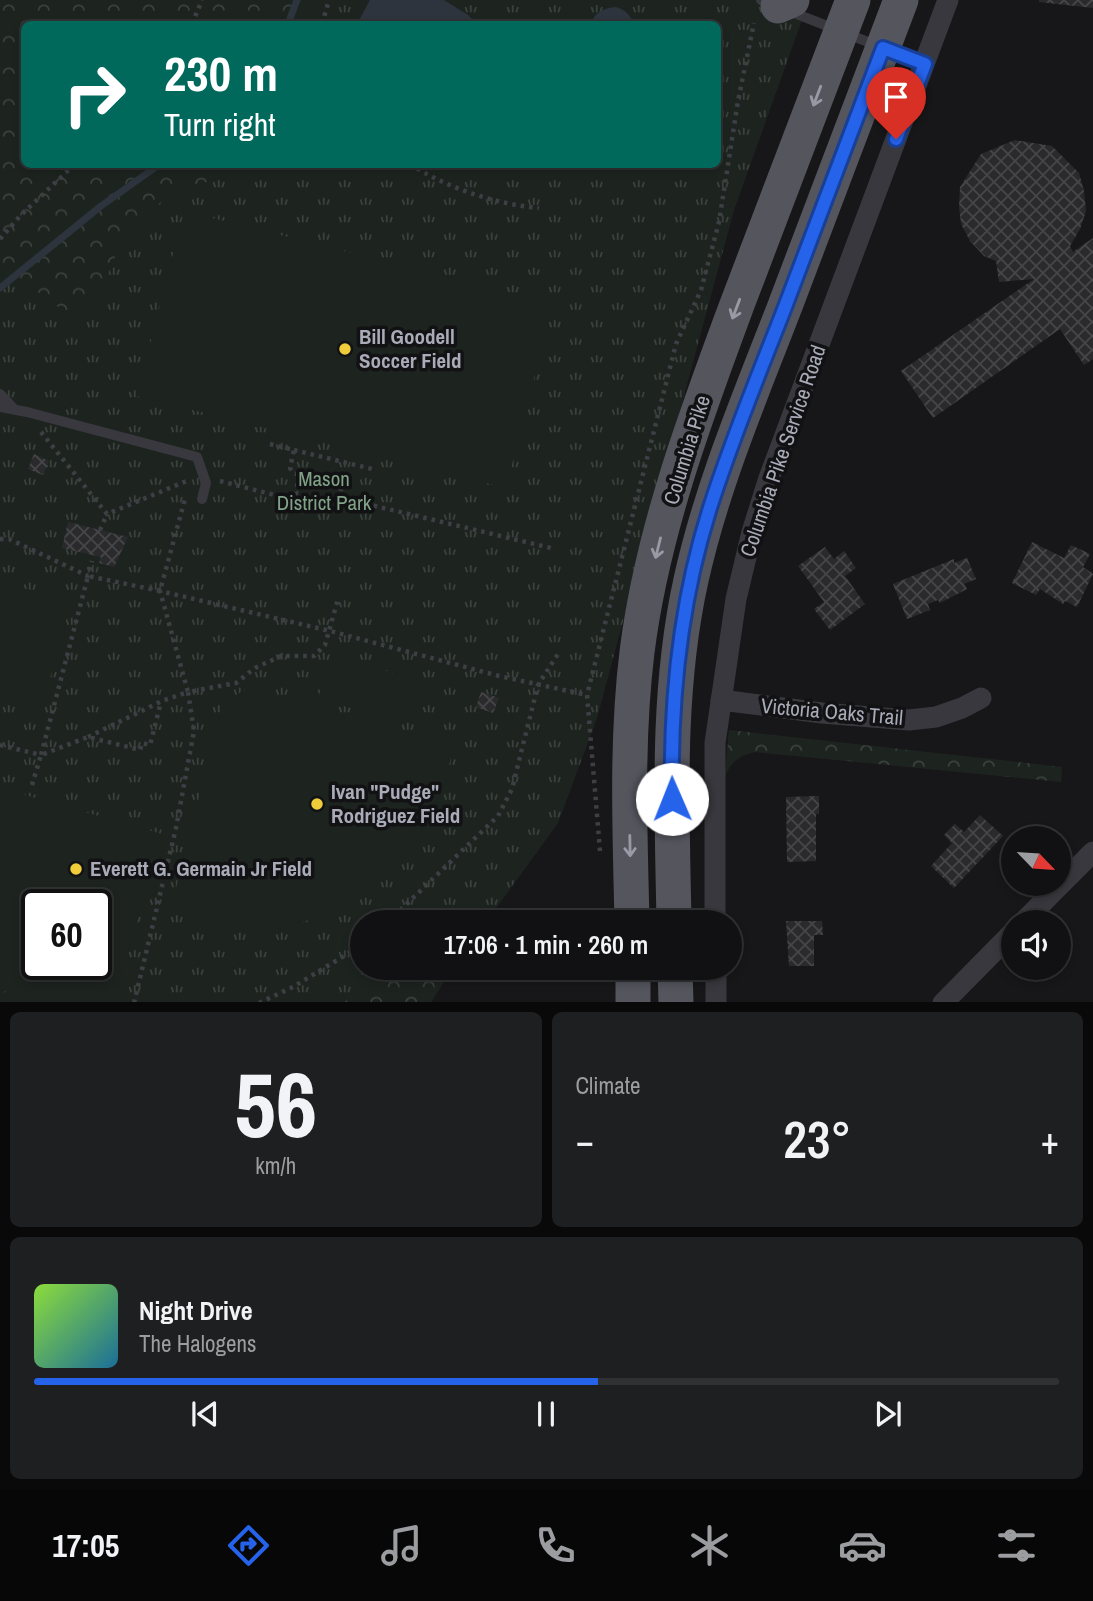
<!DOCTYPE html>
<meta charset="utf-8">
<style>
:root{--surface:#111113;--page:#1e1f21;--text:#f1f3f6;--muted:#9c9da0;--line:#303133;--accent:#2563eb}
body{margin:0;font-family:"Archivo Narrow",sans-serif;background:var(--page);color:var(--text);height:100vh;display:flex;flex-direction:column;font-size:26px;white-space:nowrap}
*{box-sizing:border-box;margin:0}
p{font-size:23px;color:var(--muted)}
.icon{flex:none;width:38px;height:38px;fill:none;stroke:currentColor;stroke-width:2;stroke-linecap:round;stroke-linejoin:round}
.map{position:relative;height:1002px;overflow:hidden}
.details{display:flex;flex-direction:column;gap:10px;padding:10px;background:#09090a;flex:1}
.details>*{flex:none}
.hud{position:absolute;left:21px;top:21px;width:700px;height:147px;border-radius:10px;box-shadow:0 4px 10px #0003,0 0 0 2px var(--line);background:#00695c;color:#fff;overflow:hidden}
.needle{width:46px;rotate:115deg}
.buttons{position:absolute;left:1001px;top:826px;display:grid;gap:14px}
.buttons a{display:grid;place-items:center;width:70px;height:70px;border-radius:50%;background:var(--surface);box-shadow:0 4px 10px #0003,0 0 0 2px var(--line);font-size:35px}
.speed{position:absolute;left:21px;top:889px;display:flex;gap:14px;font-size:35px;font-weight:700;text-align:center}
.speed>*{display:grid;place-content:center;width:91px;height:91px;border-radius:50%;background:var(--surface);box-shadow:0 4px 10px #0003,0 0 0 2px var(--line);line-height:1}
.speed .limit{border:4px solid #111;border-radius:10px;background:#fff;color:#111}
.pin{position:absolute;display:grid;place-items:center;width:60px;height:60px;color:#fff;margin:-72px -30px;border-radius:50% 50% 50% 0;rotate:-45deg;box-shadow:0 0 7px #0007}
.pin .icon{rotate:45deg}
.me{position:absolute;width:77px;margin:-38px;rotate:359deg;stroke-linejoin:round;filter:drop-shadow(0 0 5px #0008)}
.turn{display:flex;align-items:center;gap:24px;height:147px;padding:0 28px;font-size:32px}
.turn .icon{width:91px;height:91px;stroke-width:2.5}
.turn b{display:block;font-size:49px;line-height:60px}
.big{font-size:52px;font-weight:600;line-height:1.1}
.details .widget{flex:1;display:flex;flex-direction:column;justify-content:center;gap:10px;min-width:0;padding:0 24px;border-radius:10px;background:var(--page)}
.details .dial{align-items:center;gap:0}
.dial b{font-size:91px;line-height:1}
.song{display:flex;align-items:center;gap:21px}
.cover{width:84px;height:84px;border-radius:10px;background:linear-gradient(135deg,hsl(90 70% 55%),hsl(200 70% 35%))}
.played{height:7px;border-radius:4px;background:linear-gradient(90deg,var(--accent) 55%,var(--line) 55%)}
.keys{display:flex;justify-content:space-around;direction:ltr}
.heat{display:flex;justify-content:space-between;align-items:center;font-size:38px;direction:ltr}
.details .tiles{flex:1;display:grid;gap:10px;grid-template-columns:1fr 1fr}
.widget:last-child{grid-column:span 2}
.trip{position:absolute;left:350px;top:910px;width:392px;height:70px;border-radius:35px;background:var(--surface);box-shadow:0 4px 10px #0003,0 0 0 2px var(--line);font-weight:600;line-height:70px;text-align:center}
.menu{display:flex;height:112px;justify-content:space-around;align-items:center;background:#070708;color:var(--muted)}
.menu .icon{width:49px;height:49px}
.menu .current{color:var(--accent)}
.menu b{font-size:32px;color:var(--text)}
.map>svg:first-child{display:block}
.grass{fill:url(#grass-tufts);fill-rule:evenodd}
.forest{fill:url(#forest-crowns)}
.pitch{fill:#1d241f;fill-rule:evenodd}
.water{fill:#2d343d}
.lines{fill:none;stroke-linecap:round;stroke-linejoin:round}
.stream{stroke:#2d343d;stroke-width:7}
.building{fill:url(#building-cross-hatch)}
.path{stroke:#3e3f45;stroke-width:4.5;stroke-dasharray:3.5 5;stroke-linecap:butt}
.lane{stroke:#38383e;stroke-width:10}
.street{stroke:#38383e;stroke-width:21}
.primary{stroke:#54555d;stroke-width:35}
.oneway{stroke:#989ba6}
.route-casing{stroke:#184099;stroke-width:18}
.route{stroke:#2563eb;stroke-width:12}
.poi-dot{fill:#eecc3a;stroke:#121214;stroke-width:2.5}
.labels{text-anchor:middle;stroke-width:7;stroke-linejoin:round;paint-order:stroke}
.poi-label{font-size:21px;font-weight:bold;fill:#a9acb8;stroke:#121214;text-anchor:start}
.street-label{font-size:21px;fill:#a9acb8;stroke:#121214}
.park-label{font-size:21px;fill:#81a388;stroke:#121214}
</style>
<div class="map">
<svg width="1093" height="1003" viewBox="0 0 1093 1003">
<defs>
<pattern id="grass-tufts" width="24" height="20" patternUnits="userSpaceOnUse" patternTransform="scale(1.75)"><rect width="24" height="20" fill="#1d241f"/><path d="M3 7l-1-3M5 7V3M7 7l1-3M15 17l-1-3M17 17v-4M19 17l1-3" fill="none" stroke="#3b413d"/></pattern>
<pattern id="forest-crowns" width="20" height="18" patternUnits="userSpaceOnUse" patternTransform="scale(1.75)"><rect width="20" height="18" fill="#1d241f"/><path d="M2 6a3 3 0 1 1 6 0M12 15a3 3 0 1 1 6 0" fill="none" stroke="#3b413d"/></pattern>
<pattern id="building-cross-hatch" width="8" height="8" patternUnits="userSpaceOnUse" patternTransform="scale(1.75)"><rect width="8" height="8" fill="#2a2a2d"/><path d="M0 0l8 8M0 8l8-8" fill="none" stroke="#464649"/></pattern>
</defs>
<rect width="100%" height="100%" fill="#171719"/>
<path class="grass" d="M0,0H809L734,210L597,718L558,823L486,922H362V968H453L431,1002L0,1003ZM24,24H718V164H24ZM37,905H96V964H37Z"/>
<g class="forest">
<path d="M0,0H316L307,24H24V164L269,165L173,191L124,236L102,288L73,318L0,264Z"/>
<path d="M729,730L1062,767L1061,782L755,752C740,755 731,762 725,776Z"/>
<path d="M418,968H425L443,982L430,1002H343Z"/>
</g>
<g class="pitch">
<path d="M184,211L553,303L506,488L137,396Z"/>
<path d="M0,582L71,601L41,712L0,701Z"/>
<path d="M330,656L417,679L405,723L318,699Z"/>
<path d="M246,689L453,745C450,758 449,773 444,786C416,857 357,911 281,928C254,933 198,919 170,912L223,703Z"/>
<path d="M0,788L162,834L113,1002H42L0,990ZM37,905H96V964H37Z"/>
</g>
<g class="water">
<path d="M370,0H444L468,15L477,24H357Z"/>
<path d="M616,7C626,10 630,15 634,24H591C595,12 603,8 616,7Z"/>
</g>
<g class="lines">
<g class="stream">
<path d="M288,24L297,0"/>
<path d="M0,288L101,206L160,164"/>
</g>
</g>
<g class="building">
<path d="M1039,0H1093V8L1039,2Z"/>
<path d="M1015,140L1052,146L1079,173L1084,191L1086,211L1080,229L1070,246L1073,252L1093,238V359L1084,365L1060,329L933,418L901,371L1034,279L999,282L996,261L984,256L970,241L961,224L959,207L960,187L981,154Z"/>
<path d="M34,454L49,461L43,475L28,469Z"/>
<path d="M68,522L128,537L114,567L99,563L101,557L62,548Z"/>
<path d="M1032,542L1064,558L1071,545L1090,554L1083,567L1093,574L1077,607L1065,601L1063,604L1040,589L1036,595L1012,583Z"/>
<path d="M825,547L834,559L844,551L856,568L845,576L865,604L830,630L814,609L824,602L798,566Z"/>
<path d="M967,558L976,579L964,584L967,589L940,603L938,600L928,604L930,610L907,619L893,584L954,559V563Z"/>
<path d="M481,692L499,698L493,713L476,707Z"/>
<path d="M819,796V814H816V861L787,862L786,797Z"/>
<path d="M980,815L1003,836L954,888L931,866L952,843L944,835L955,824L964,832Z"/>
<path d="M786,921H822L823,935H814V966H789Z"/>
</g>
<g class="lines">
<g class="path">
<path d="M192,24L202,0"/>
<path d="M322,24L329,0"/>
<path d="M410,164C447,188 495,204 539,208"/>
<path d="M0,239L20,216L75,164"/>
<path d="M41,432L107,514L189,480"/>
<path d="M270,444L294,450L290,468L293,473L342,485L338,503"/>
<path d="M294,450L372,469"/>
<path d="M299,475L296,493L349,505L350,500L551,548"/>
<path d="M220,481L294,500L296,493"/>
<path d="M100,530L107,514"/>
<path d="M0,539H9L88,576L92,561"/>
<path d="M88,737L162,701L188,692L160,591L330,631L499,676L587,695"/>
<path d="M0,745L41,755L88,576L160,591L185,499"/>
<path d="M32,785L41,755L88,737L140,750L142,743L150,745L161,702"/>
<path d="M600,851L587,695L676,344L701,290L719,222L738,101L754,23"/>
<path d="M388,922L498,816L512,789L538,685L558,654"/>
<path d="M134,1003L176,828L194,731L188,692L236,683L255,668L281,656H314L325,645L338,599"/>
<path d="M259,1003L293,987L362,945"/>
</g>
<g class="lane">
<path d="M761,0L924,64"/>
<path d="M0,394L13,408"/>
<path d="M0,407L27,412L197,457L206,483L202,499"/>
</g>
<g class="street">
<path d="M721,700L822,713L909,720L936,717L962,708L981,698"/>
<path d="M715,922V743L736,599L752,532L769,478L948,0"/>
<path d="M1023,922L1093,852"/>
<path d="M716,968V1003"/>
<path d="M943,1003L1013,932"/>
</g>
<g class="primary">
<path d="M778,6L792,0"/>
<path d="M632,922C630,832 626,742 637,652C652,532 696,415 738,302C776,201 815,101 853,0"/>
<path d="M674,922C672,808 666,693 691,580C712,485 750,397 785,306C824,204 863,102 901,0"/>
<path d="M633,968V1003"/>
<path d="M675,968L676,1003"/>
</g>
</g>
<defs><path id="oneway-shaft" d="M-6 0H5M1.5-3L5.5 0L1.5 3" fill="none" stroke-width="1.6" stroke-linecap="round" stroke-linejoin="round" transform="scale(1.75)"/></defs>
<g class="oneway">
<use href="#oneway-shaft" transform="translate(817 96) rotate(111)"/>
<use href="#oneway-shaft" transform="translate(736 309) rotate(111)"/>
<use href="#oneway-shaft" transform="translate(658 548) rotate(104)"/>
<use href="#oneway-shaft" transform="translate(630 846) rotate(89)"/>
</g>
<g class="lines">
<defs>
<path id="route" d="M672,799C670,702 680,604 709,511C731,441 759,374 785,307C818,221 850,134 883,48L925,64L896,139"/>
</defs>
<use href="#route" class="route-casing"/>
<use href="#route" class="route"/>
</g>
<g class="poi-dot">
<circle cx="345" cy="349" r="7"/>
<circle cx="317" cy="804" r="7"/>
<circle cx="76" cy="869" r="7"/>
</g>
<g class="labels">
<g class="poi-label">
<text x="359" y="344">Bill Goodell<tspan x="359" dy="24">Soccer Field</tspan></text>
<text x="331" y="799">Ivan "Pudge"<tspan x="331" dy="24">Rodriguez Field</tspan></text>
<text x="90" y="876">Everett G. Germain Jr Field</text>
</g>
<g class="street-label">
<text transform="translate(687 450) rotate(-73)" y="7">Columbia Pike</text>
<text transform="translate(783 451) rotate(-71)" y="7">Columbia Pike Service Road</text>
<text transform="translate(832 712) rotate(5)" y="7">Victoria Oaks Trail</text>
</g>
<g class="park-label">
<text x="324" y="486">Mason<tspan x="324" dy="24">District Park</tspan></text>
</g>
</g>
</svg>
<div class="buttons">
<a><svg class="needle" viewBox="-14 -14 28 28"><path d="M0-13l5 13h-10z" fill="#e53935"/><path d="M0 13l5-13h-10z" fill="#9c9da0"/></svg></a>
<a><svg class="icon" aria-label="sound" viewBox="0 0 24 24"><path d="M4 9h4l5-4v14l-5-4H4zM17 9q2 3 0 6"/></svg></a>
</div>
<div class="speed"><div class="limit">60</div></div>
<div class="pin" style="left:896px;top:139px;background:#d93025"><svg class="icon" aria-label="arrive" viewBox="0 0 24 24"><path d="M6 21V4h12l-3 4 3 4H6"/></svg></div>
<svg class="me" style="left:672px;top:799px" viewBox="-20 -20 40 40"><circle r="19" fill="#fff"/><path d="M0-13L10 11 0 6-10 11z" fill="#2563eb"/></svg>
<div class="trip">17:06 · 1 min · 260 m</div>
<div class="hud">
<div class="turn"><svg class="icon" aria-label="right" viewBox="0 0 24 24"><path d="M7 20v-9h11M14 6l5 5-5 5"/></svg><div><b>230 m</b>Turn right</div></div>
</div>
</div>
<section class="details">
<div class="tiles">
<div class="widget dial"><b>56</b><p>km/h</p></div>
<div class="widget"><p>Climate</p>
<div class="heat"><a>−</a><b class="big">23°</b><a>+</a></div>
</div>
<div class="widget">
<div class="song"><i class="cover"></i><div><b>Night Drive</b><p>The Halogens</p></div></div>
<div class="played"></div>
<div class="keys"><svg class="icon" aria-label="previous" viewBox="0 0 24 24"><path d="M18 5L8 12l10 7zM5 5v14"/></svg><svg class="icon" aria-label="pause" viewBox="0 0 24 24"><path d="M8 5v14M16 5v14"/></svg><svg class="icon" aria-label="next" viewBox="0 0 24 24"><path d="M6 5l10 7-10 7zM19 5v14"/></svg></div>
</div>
</div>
</section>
<nav class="menu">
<b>17:05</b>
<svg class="icon current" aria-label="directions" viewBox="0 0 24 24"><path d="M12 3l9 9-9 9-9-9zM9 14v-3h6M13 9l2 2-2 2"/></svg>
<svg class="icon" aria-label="music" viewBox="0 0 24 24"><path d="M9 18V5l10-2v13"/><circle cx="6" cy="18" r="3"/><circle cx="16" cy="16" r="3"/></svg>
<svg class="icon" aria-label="phone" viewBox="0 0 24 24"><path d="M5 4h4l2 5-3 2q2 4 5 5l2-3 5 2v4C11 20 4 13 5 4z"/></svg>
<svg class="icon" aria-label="climate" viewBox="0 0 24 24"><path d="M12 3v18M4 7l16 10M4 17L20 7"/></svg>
<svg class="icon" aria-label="car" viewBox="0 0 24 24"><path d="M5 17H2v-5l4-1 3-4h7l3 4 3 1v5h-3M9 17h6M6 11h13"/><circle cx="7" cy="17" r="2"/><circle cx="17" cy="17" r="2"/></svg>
<svg class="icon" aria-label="filters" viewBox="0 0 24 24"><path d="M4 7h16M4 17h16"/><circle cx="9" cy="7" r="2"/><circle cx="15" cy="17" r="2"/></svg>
</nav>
